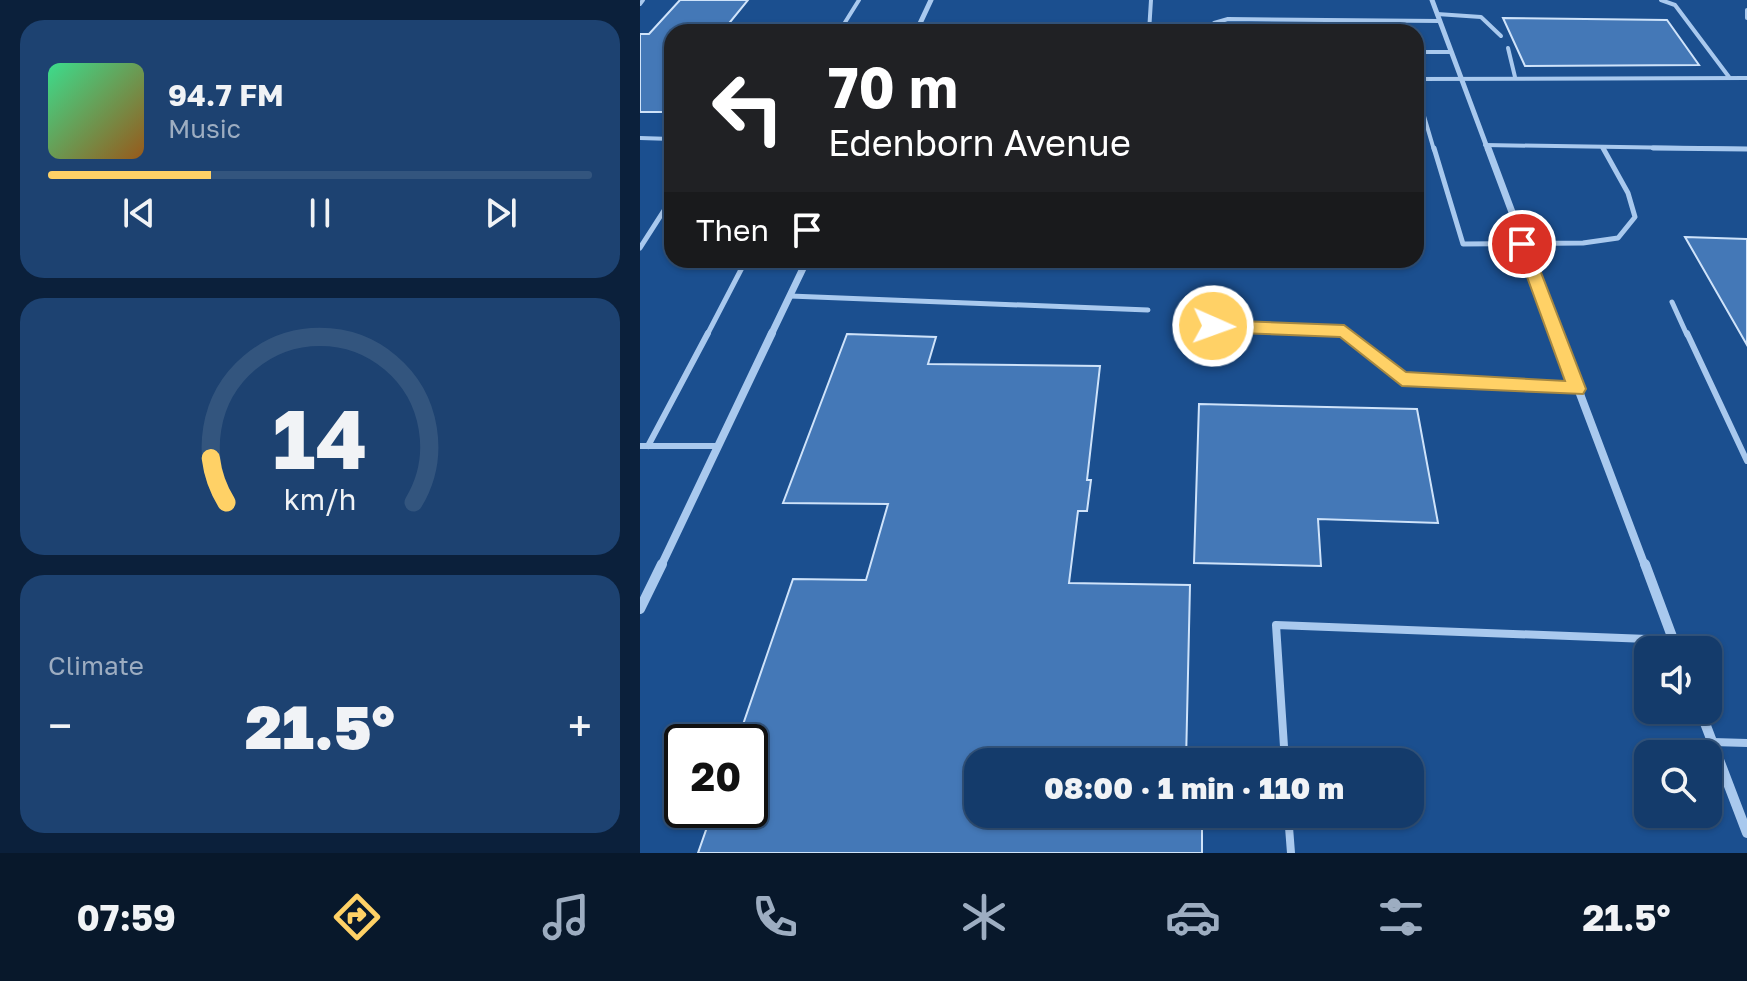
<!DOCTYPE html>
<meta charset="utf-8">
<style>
:root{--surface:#143b6b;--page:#1d4271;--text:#f1f3f6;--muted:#9dadc1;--line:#33557e;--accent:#ffd166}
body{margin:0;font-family:"Golos Text",sans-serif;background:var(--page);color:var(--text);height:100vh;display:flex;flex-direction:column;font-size:30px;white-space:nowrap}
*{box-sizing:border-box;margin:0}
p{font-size:26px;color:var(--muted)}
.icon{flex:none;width:44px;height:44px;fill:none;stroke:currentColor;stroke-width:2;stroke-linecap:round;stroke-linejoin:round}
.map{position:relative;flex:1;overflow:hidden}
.drawer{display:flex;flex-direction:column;gap:20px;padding:20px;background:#0b203b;width:640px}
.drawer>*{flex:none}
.banner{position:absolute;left:24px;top:24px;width:760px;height:244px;border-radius:24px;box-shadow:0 2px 6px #0004,0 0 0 2px var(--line);background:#202124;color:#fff;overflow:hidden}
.controls{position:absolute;left:994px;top:636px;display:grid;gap:16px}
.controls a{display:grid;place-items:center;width:88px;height:88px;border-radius:16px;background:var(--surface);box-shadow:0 2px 6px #0004,0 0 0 2px var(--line);font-size:40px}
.speed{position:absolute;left:24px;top:724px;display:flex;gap:16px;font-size:40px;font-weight:700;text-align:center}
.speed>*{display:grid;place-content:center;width:104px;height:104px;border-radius:50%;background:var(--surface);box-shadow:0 2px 6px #0004,0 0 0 2px var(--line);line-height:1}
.speed .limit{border:4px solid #111;border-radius:12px;background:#fff;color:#111}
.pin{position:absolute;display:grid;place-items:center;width:68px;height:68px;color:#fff;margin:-34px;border:4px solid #fff;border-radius:50%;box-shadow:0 2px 8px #0007}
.me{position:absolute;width:88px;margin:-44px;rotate:92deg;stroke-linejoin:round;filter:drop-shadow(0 0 6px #0008)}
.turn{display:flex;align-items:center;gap:28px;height:168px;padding:0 32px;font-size:36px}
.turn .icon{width:104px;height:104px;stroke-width:2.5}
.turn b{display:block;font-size:56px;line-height:68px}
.then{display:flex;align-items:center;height:76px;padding:0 32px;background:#0003;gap:16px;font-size:30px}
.big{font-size:60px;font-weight:800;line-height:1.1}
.drawer .card{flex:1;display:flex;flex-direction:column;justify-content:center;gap:12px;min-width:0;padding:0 28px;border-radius:24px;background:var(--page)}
.drawer .dial{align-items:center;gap:0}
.dial svg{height:208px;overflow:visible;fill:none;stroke:var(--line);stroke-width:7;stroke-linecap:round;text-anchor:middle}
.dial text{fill:var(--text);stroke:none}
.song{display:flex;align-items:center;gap:24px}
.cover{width:96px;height:96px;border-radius:12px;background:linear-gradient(135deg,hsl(150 70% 55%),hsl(30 70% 35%))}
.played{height:8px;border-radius:4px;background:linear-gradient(90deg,var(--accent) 30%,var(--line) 30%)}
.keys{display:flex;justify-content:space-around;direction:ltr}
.heat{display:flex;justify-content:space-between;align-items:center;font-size:44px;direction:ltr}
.trip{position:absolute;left:324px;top:748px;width:460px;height:80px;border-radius:24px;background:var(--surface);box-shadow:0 2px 6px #0004,0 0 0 2px var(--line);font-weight:800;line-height:80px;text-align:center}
.tab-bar{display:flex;height:128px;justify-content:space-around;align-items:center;background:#08182b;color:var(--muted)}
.tab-bar .icon{width:56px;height:56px}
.tab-bar .current{color:var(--accent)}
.tab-bar b{font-size:36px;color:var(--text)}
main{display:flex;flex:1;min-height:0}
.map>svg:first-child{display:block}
.building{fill:#4478b7;stroke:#cfe3fa;stroke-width:2}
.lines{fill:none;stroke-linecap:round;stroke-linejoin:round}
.service-far3{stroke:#a9c9ee;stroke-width:4}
.service-far2{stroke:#a9c9ee;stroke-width:5}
.service-far1{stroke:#a9c9ee;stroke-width:6}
.service{stroke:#a9c9ee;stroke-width:8}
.minor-far3{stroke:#a9c9ee;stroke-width:5}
.minor-far2{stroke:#a9c9ee;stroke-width:7}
.minor-far1{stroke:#a9c9ee;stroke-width:8}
.minor{stroke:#a9c9ee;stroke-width:10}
.route{fill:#ffd166;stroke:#a68842;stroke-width:2}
</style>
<main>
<section class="drawer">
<div class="card">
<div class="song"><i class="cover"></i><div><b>94.7 FM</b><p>Music</p></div></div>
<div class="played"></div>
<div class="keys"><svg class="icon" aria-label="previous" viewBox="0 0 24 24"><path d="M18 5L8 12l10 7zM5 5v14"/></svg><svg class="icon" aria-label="pause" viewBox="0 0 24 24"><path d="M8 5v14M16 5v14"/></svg><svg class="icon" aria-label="next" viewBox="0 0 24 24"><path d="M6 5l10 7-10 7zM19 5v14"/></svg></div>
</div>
<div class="card dial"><svg viewBox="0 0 100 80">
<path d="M14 69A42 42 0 1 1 86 69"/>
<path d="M14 69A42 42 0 0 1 8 52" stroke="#ffd166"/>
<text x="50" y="56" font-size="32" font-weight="700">14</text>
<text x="50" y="72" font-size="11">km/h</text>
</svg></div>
<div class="card"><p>Climate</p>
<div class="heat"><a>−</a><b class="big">21.5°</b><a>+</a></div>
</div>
</section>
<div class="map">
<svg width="1107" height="853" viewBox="0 0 1107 853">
<rect width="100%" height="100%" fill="#1b4f8f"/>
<g class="building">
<path d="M40,0H108L82,32H32V112H0V34H9Z"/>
<path d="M863,18L1027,20L1059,65L885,66Z"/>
<path d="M1045,237L1107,239V345Z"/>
<path d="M207,334L296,337L288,364L460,366L447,480H451L447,511H438L429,583L550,585L546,762H338V814H562V853H58L73,810H110V742H97L153,579L226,580L248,504L143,503Z"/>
<path d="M559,404L777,409L798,523L678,519L681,566L554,563Z"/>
</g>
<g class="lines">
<g class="service-far3">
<path d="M1021,0L1035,5L1089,77"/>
<path d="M0,4L3,0"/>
<path d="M1107,10V18"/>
<path d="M797,14L841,17L861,36"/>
<path d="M199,32L219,0"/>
<path d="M509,32L511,0"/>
<path d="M574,32V23L588,19L800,21"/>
<path d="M868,48L875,77"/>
<path d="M776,52H811"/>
<path d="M776,79L1107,78"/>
<path d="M776,89L794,150"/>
<path d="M0,138L32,139"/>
<path d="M845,145L1107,149"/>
</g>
<g class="service-far2">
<path d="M794,148L823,244L943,243L978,238L995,217L988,193L963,148"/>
<path d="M1013,148L1107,149"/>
<path d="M0,248L32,198"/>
<path d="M150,296L508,310"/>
<path d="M1032,302L1047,335"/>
<path d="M573,326L704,331L709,335"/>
<path d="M67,335L106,260"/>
</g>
<g class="service-far1">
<path d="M706,333L762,379L937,389"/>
<path d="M1047,333L1107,461"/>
<path d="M0,446H78"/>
<path d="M8,446L68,333"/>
</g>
<g class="service">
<path d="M1073,742L1107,743"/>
<path d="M645,762L636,625L1034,640"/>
<path d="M648,814L651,853"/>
</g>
<g class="minor-far3">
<path d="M792,0L848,150"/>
<path d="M276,32L291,0"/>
</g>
<g class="minor-far2">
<path d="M848,148L918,335"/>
<path d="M131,335L167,260"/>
</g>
<g class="minor-far1">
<path d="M917,333L1005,566"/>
<path d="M21,566L132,333"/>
</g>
<g class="minor">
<path d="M1005,564L1037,650"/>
<path d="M0,609L22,564"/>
<path d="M1060,710L1107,833"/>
</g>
</g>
<path class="route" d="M882,239L890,244L946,389L943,394L762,386L700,337L573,332L564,326L573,320L704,325L766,372L925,381L875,244Z"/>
</svg>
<div class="controls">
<a><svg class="icon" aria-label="sound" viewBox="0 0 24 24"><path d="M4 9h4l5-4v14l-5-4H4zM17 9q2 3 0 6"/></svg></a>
<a><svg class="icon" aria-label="search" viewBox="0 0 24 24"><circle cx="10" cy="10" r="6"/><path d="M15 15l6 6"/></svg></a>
</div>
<div class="speed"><div class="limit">20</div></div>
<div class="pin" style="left:882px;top:244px;background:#d93025"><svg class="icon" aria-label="arrive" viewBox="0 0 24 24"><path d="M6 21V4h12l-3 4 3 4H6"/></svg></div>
<svg class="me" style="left:573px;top:326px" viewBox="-20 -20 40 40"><circle r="17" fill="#ffd166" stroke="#fff" stroke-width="3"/><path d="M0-11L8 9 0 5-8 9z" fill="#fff"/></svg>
<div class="trip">08:00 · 1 min · 110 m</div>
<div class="banner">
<div class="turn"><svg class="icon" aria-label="left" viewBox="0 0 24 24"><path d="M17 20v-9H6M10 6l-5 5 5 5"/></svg><div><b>70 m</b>Edenborn Avenue</div></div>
<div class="then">Then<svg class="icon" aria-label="arrive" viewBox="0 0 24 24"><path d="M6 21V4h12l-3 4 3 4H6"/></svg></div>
</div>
</div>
</main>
<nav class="tab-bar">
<b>07:59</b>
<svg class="icon current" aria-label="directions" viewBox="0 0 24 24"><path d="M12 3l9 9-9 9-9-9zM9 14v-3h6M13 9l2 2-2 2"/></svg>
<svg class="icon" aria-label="music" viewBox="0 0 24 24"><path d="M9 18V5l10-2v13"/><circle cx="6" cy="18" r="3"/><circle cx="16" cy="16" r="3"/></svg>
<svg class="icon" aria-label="phone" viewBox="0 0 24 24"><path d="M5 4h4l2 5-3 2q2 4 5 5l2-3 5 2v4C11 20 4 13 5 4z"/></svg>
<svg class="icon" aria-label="climate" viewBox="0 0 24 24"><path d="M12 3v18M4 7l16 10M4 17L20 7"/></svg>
<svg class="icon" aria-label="car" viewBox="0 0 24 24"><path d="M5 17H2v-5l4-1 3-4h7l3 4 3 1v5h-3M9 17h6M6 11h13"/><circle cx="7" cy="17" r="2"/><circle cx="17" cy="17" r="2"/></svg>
<svg class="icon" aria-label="filters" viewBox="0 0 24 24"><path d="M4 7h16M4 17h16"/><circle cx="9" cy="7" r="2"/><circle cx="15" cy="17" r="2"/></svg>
<b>21.5°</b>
</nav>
